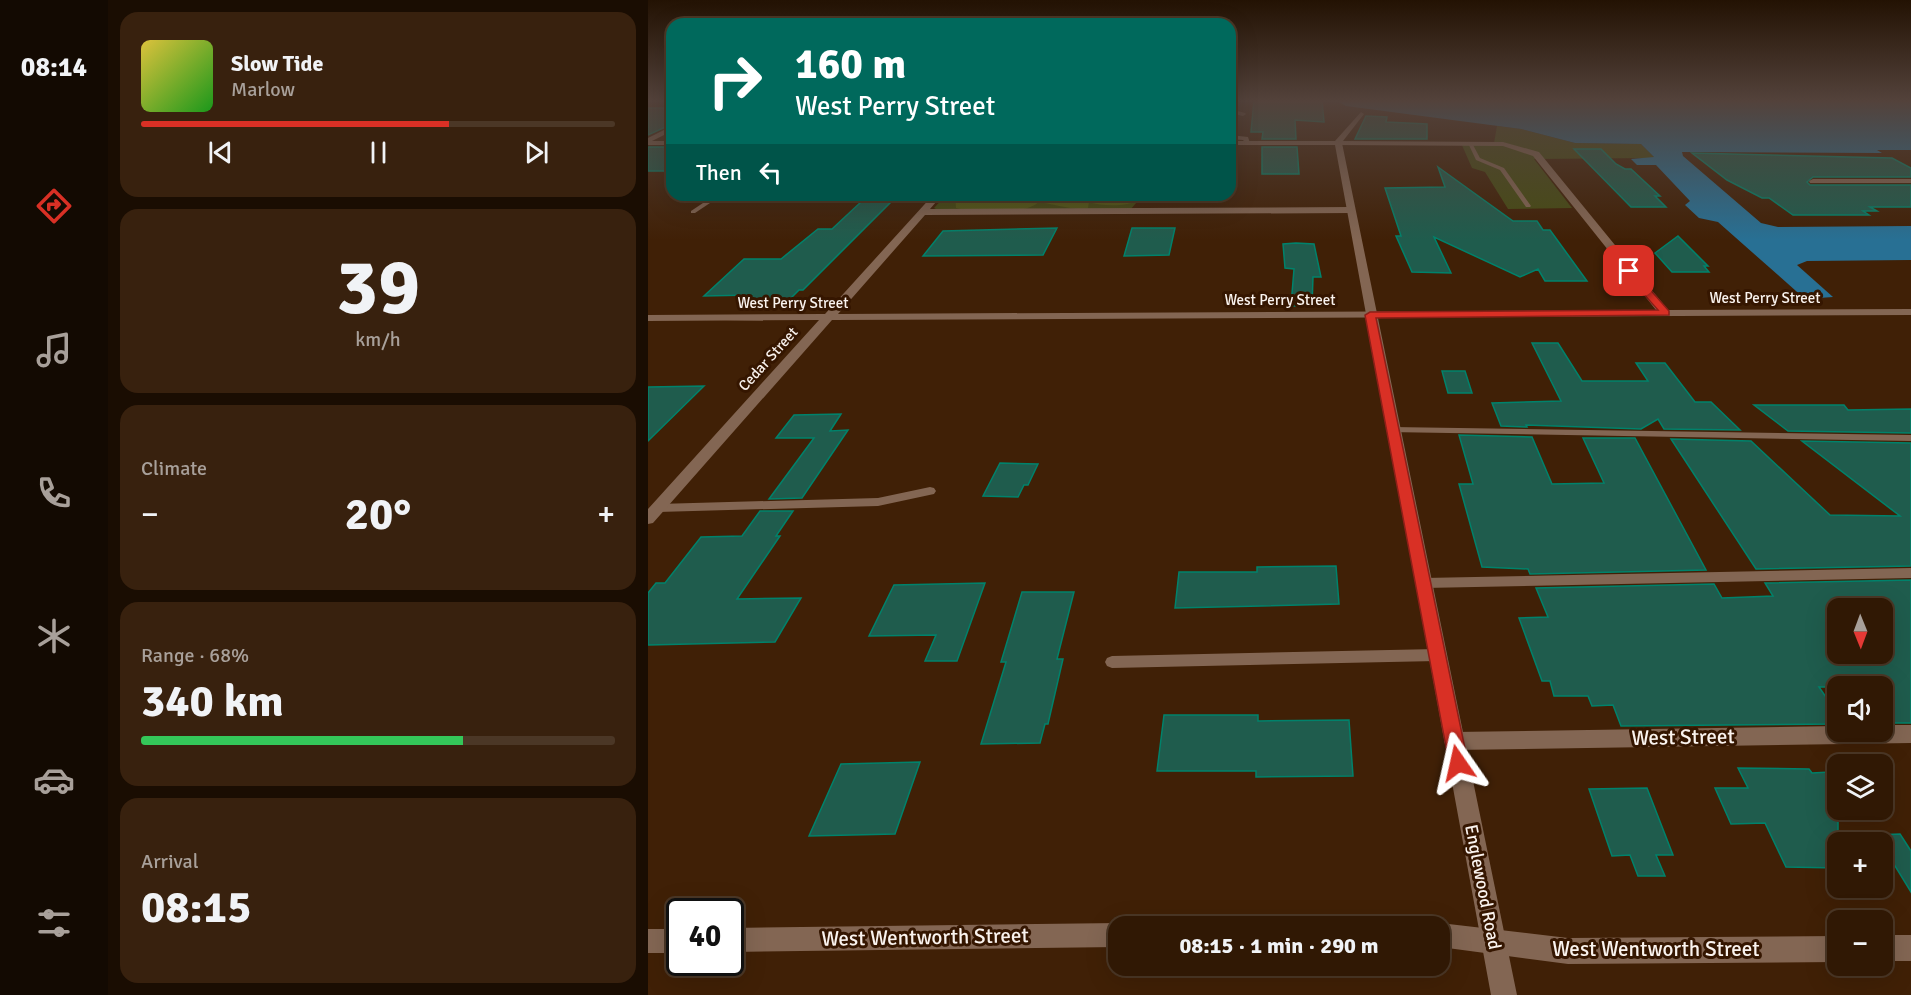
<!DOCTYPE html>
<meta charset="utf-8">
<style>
:root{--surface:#301804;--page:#38210e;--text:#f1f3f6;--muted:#a8a09a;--line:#4b3726;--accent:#d93025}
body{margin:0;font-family:Signika,sans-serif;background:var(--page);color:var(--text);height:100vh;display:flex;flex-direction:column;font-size:22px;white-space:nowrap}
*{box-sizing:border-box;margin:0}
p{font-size:20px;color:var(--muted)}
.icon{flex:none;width:33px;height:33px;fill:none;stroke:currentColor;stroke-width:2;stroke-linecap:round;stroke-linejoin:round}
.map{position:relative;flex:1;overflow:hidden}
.panel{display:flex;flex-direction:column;gap:12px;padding:12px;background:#1a0d02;width:540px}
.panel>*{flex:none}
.banner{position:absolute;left:18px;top:18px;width:570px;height:183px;border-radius:18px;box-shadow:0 6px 24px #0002,0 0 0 2px var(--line);background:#00695c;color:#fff;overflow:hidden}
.needle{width:39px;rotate:179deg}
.buttons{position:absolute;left:1179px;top:598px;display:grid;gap:12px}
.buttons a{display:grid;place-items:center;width:66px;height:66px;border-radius:12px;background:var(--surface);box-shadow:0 6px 24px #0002,0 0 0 2px var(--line);font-size:30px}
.speed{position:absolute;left:18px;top:898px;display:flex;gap:12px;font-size:30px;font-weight:700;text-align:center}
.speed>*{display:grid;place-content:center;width:78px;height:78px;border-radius:50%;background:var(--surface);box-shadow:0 6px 24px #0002,0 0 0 2px var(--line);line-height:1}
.speed .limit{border:3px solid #111;border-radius:9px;background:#fff;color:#111}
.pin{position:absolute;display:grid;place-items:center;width:51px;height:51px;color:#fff;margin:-26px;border-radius:12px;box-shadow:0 3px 9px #0006}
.me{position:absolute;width:66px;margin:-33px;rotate:349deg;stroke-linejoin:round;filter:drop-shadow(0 0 4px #0008)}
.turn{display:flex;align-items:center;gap:21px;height:126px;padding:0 30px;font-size:27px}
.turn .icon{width:78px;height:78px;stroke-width:2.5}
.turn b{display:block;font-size:42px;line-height:51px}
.then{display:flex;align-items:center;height:57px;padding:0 30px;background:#0003;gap:12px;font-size:22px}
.big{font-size:45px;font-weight:800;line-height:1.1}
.panel .card{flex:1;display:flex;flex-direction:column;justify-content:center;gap:9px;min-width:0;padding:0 21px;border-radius:18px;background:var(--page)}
.panel .dial{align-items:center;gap:0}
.dial b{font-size:78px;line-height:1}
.song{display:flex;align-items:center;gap:18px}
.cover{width:72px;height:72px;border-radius:9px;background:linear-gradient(135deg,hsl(50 70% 55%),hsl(120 70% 35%))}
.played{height:6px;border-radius:3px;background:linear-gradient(90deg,var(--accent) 65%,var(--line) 65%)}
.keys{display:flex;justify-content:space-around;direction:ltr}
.heat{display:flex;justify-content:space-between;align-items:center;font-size:33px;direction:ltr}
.charge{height:9px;border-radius:4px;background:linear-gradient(90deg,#34c759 68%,var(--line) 0)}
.trip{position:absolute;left:460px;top:916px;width:342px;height:60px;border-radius:18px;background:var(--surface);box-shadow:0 6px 24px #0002,0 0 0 2px var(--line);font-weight:800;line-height:60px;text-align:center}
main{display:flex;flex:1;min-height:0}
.tab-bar{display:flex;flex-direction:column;width:108px;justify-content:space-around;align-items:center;background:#130a02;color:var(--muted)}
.tab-bar .icon{width:42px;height:42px}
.tab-bar .current{color:var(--accent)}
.tab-bar b{font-size:27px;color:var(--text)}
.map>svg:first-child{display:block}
.green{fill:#464b13}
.forest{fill:#555b17}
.water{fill:#287094}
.building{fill:#1f5c4d;stroke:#00826b;stroke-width:1.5;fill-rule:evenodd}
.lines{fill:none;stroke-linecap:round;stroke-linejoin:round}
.service{fill:#836653;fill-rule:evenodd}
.minor{fill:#836653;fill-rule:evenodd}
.tertiary{fill:#836653;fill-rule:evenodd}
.route{fill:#d93025;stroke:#8d1f18;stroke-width:1.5}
.labels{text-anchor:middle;stroke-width:6;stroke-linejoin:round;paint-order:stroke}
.far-street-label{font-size:15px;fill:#faf3ee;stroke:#351600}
.street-label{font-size:18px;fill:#faf3ee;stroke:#351600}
.near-street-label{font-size:21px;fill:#faf3ee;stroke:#351600}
</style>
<main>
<nav class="tab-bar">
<b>08:14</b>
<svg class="icon current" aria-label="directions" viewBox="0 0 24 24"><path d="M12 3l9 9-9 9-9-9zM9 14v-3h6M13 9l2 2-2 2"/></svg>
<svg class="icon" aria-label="music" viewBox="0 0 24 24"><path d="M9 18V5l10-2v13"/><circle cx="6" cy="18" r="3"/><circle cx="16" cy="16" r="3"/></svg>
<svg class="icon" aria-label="phone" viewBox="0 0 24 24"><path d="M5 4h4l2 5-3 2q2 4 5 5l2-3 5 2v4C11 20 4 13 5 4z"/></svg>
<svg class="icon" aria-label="climate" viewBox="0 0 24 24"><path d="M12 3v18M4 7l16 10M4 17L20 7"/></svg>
<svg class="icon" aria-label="car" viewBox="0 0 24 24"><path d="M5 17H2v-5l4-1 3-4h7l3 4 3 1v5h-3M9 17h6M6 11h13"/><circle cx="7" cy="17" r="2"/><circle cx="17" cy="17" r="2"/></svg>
<svg class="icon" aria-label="filters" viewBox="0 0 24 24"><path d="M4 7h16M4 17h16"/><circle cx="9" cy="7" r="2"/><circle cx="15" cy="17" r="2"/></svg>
</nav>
<section class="panel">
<div class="card">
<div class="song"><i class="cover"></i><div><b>Slow Tide</b><p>Marlow</p></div></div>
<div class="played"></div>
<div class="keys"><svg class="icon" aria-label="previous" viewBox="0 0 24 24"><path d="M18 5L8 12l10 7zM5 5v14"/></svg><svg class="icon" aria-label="pause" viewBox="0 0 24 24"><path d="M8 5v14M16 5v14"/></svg><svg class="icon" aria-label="next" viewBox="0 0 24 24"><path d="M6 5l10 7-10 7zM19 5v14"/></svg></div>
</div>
<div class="card dial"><b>39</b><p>km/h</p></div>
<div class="card"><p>Climate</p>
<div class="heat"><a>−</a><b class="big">20°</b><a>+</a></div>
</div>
<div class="card"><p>Range · 68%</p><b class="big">340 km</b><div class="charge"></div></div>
<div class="card"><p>Arrival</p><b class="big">08:15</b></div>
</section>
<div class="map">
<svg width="1263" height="995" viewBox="0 0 1263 995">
<rect width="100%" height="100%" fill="#402006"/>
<g class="green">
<path d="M849,126L873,129L927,143L993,144L1007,158L886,159L924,208L860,209L837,172L824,168L813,143H846Z"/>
<path d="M298,195H495L482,210H290L286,208Z"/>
</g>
<path class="forest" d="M307,195H502C486,206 460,208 441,202L440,208C428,211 404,204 391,202C375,216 328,213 308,208Z"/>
<path class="water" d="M687,100H1263V150H1229L1234,153L1034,152L1035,156L1113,223L1130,227L1263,226V260L1159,261L1149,265L1185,297L1157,299L1070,222L1051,218L1037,205L1042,201L1008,165H989L983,159L1006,157L993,144L927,143L873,129L698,106Z"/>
<g class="building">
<path d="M606,100H674L676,122L647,120L648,139H614L615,132H603Z"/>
<path d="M0,108H24V124L0,135Z"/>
<path d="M718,116L739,117L738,122L779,124V139H707Z"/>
<rect x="0" y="147" width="24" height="24"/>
<path d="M614,147H649L651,174H614Z"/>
<path d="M926,149H953L968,164L977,169H983L1012,196H1007L1018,207H983Z"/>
<path d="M1044,153L1244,158L1263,168V177H1165L1159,182L1162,185H1263V207H1222L1229,211H1215L1221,215H1145L1121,198H1114L1079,180Z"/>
<path d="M790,167L865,221H889L895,230H902L939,281H897L890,269L872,277L786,237L803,273L764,272L748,236H753L737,188L797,187Z"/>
<path d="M213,202H243L155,290H151L142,299L98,300L103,295L56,296L96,259H133L170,229H184Z"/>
<path d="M409,228L395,255L275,256L295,231Z"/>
<path d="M484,228H527L521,255L476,256Z"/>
<path d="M1030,236L1060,266H1056L1061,272H1024L1007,253Z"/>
<path d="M648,243L666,244L673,277H665L664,306H643L646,269L637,268L635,244Z"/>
<path d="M884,343H910L934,381H1000L988,363H1017L1047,402H1063L1092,430L1016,429L1010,419L993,429L878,425L879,427L853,426L844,403L913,401Z"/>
<path d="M794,371H817L824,393H800Z"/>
<path d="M56,386L0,441V387Z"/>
<path d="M1106,405H1196L1200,410L1263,409V433L1140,431Z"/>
<path d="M193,414L182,431L200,430L154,498L121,499L166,438H128L146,415Z"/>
<path d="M811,435L884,437L904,484L956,483L935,438H987L1058,570L882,574L880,569L834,567L811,484H825Z"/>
<path d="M1023,439L1103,441L1182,515L1252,516L1154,441L1263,443V566L1108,569Z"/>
<path d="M352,463L390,464L380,485H376L370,497L335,496Z"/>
<path d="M112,511H145L128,536H132L89,599L153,598L127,642L0,645V593L8,583H17L53,537L94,536Z"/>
<path d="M688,566L691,604L527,608L531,572H609V567Z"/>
<path d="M1263,580V723H1246L1234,706V687H1171L1189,713H1184L1190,724L973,726L965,705L944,706L940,696H906L902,681H894L871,618L900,617L888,588L1066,584L1074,598L1125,596L1117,583ZM1190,609H1234V656L1190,657Z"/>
<path d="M337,583L309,661H277L288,635L221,636L246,585Z"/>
<path d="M374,592H426L409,659H415L400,724H397L392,743L333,744L358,662H353Z"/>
<path d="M516,715H610V721L701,720L705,776L608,777V771H509Z"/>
<path d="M272,762L247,834L161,836L193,764Z"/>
<path d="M1090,768L1161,769L1164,773L1182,772L1190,785V795H1181L1190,809V868L1138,867L1117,823L1083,824L1067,788H1100Z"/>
<path d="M999,788L1025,855H1008L1017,876H990L982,855L964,856L941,789Z"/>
<path d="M1252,834L1263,851V892L1228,835Z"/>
</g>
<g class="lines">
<g class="service">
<path d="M582,135L600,137L602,143L599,145L595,140L582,139Z"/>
<path d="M820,143H824L832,158L856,168L883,206L882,207H878L852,170L828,160Z"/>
<path d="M67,195H74L47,213H43V211Z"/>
<path d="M744,427L1263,435V441L740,432L739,430L740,428Z"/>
<path d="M282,487L286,488L288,491L286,494L230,506L10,512L4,508L10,504L230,498Z"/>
<path d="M1263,568V578L776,588L771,587L769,583L771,579L776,578Z"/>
<path d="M789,649L794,651L796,655L794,659L789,661L464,668L459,666L457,662L459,658L464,656Z"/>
</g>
<g class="minor">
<path d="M582,109L597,113L598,114L595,116L582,113Z"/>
<path d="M713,112L716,114L695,141L855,142L891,152L1020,310L1263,309V315L184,320L5,523L0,524V509L171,320L0,321V315L177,314L285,195H294L282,209L703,207L707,210L703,213L277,215L190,314L1008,310L885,156L855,146L687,145V141Z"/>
<path d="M24,126V131L0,143V138Z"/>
<path d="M1165,179H1263V183H1162L1161,181Z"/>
<path d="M1234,725H1263V743L806,750L799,748L796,741L799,734L806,732L1190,726V732H1234Z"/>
<path d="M471,923L480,927H471V947L82,952V928Z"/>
<path d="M792,923L920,938L1190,936V962L920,964L792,947V927H783Z"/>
<rect x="0" y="929" width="32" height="24"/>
<rect x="1234" y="935" width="29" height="26"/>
</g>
<g class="tertiary">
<rect x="0" y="141" width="24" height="4"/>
<path d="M582,141H690L694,143L869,995H843L687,145H582Z"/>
</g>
</g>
<linearGradient id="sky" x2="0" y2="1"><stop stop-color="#231203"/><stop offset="0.42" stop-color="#53423b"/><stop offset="1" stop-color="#53423b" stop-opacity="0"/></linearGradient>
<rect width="1263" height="240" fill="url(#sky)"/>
<path class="route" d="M977,269H984L1021,311V315L728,318L820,763L817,770L810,772L804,770L801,763L717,315L722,312L1010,310L977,273Z"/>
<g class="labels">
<g class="far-street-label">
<text x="1117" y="303">West Perry Street</text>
<text x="632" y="305">West Perry Street</text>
<text x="145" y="308">West Perry Street</text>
<text transform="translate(120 359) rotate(-48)" y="5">Cedar Street</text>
</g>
<g class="street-label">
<text transform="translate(835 887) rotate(79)" y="6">Englewood Road</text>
</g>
<g class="near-street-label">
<text transform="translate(1035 737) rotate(-1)" y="7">West Street</text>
<text transform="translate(277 937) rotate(-1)" y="7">West Wentworth Street</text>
<text x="1008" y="956">West Wentworth Street</text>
</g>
</g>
</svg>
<div class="buttons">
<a><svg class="needle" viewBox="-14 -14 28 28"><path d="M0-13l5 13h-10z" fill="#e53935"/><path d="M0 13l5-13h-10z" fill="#a8a09a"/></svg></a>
<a><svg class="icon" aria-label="sound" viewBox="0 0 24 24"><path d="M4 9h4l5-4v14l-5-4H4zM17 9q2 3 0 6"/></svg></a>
<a><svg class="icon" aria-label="layers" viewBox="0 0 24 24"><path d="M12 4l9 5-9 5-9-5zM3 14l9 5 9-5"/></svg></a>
<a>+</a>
<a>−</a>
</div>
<div class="speed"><div class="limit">40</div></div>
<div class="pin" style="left:981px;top:271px;background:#d93025"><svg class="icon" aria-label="arrive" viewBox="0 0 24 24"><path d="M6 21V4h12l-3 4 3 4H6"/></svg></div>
<svg class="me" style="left:810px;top:763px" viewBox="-20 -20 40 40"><path d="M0-17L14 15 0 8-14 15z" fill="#d93025" stroke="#fff" stroke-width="4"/></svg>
<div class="trip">08:15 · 1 min · 290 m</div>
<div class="banner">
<div class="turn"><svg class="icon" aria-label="right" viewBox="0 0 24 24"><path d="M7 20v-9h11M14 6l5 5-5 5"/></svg><div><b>160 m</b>West Perry Street</div></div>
<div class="then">Then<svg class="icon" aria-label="left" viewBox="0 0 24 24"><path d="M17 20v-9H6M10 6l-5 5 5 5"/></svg></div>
</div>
</div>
</main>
